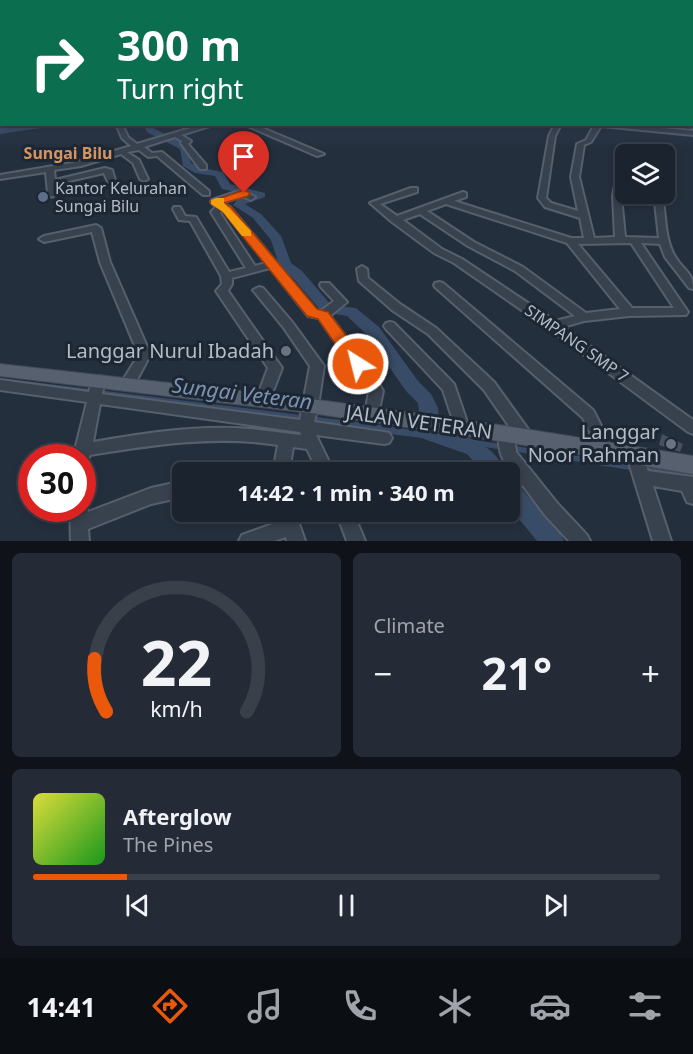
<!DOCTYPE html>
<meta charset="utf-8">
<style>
:root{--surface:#1b232e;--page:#242b36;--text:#f1f3f6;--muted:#a0a4aa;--line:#39404a;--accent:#ea580c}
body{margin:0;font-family:"Noto Sans",sans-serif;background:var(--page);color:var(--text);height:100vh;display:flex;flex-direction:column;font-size:22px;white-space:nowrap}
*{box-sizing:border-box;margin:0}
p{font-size:20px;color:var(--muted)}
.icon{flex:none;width:33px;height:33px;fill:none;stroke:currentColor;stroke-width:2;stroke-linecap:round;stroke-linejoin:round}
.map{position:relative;height:541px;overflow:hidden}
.details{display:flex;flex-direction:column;gap:12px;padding:12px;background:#0f1319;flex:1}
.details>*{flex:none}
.banner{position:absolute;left:0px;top:0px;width:693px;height:126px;box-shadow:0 3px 9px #0003,0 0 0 2px var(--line);background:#0b6e4f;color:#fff;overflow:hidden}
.buttons{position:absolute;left:615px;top:144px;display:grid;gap:12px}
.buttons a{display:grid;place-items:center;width:60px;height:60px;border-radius:9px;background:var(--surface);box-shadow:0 3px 9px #0003,0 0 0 2px var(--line);font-size:30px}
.speed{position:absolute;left:18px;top:444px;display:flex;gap:12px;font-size:30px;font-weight:700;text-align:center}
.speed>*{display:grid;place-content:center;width:78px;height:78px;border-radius:50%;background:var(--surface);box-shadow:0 3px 9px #0003,0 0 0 2px var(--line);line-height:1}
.speed .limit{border:9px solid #d22;background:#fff;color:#111}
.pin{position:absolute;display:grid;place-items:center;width:51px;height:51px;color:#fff;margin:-62px -26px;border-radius:50% 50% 50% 0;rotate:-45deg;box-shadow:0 0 6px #0007}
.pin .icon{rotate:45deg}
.me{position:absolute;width:66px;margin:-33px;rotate:324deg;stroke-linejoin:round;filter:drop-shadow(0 0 4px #0008)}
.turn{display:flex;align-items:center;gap:21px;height:126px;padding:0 18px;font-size:27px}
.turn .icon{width:78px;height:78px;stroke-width:2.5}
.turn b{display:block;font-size:42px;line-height:51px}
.big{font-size:45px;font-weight:700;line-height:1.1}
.details .tile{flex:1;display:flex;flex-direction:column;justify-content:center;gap:9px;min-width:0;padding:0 21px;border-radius:9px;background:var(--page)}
.details .dial{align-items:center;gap:0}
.dial svg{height:156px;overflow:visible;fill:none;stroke:var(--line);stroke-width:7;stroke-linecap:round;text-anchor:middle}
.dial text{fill:var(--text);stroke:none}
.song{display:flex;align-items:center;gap:18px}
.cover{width:72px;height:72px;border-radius:9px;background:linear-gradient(135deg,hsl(60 70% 55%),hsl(120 70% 35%))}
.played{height:6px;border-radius:3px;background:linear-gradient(90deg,var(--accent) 15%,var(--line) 15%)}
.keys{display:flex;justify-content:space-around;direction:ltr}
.heat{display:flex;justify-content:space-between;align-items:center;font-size:33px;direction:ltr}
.details .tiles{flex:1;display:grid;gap:12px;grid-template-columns:1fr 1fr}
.tile:last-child{grid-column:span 2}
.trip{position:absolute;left:172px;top:462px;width:348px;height:60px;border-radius:9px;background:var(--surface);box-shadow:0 3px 9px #0003,0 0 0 2px var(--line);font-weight:700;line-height:60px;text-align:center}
.menu{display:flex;height:96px;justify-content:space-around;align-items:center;background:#0b0e12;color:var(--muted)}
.menu .icon{width:42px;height:42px}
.menu .active{color:var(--accent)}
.menu b{font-size:27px;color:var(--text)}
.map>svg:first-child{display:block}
.water{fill:#394c67}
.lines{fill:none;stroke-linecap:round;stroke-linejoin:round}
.river{fill:#394c67;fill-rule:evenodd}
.building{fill:#455162}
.minor-casing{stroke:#565f6c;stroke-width:4}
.major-casing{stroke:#414a57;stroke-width:2}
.minor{fill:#38414e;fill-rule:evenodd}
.major{fill:#56606e;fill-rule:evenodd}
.route{fill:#ea580c;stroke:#983908;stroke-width:1.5}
.slow{fill:#f59e0b}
.service-dot{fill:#5c6f8a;stroke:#1d2633;stroke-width:2}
.worship-dot{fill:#6b7280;stroke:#1d2633;stroke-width:2}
.labels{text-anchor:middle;stroke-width:6;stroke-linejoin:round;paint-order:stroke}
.far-quarter-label{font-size:16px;font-weight:bold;fill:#d59563;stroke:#1d2633}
.poi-label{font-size:16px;fill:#b4bcc9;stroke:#1d2633;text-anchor:start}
.street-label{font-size:16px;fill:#b4bcc9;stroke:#1d2633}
.near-poi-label{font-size:20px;fill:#b4bcc9;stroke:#1d2633;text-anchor:end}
.near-street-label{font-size:20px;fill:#b4bcc9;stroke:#1d2633}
.near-water-label{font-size:21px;font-style:italic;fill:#7c92b1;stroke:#1d2633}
</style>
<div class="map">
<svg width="693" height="541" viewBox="0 0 693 541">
<rect width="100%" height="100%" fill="#242f3e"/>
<g class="water">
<path d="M0,115L2,124L61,125L0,134Z"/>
<path d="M0,378L373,424L693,474V480L454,442L0,385Z"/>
</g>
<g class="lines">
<g class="river">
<path d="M143,124H151L153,128L188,146L191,163L202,168L223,172L230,184L265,193V197L245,204L261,214L281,236L291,263L302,271L331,305L356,308L379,327L418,381L431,394L438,408L440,428C466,437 495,443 505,472H483L467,454L424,439L421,433L418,403L406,391L367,335L347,316L322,312L292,277L280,268L271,240L253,218L233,205L238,199L250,195L222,189L215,176L195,173L183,166L180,149L147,132Z"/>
<path d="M510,482L518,485L560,533L564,541H537L510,508Z"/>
</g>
</g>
<path class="building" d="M662,434L683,444L680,452L659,445Z"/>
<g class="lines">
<defs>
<g id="minor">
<path d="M2,84V89L0,90V85Z"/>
<rect x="0" y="101" width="2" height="4"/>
<path d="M692,123H693V127L680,124H692Z"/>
<path d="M116,124H122L128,137L137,144L204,124H216L181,135L191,141L188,144L206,165V169H200L181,143L182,141L175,137L144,147L152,153L162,152L209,191V195H203L157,156L148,157L139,150L127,152L139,160L148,179L144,181L140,179L133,163L121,154L81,166L54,170L55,180L105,168L112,170L115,180L111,182H108L104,173L56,184V194L52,197L48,194L46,172L0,179V175L77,162L131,146L122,138Z"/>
<path d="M243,124H253L324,154L317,156Z"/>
<path d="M555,124H561L555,136L546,198L551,203L578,211L571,177L577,144L586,140L595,124H624L693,131V135L601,126L591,142L584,145L579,177L594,238L615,237L613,196L618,168H621L625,170L621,196L625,237L659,238L654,194H662C666,214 664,240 676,258C684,271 693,272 693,289L689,288L665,257L660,244L641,243L688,312L686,315L629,316L584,321L563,327L693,420V434L688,432L549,329L454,263L434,253L392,222L370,203L411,188H417V192L380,204L397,216L463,192L466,193V197L454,201L571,238H584L580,218L545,207L538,198L549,136ZM446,204L567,243L620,309L586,313L523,267L474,242L427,211ZM420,214L468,246L515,271L575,316L555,321L462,259L442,249L403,220ZM631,243L674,308H632L578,244Z"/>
<path d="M242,190L255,197L251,200L242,196L222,203L230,207L316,310L321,311L334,301L321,287L320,285L321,283H329L347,302L330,316L375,376L383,391L377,419L372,421L367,419L365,415L369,391L319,318L308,316L270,268L232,278V284L228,291L282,368L268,404L263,406L258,404L256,400L268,368L216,291L222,284L221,276L190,221L179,220L173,209L174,207H180L185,216L196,217L229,272L246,268L211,212L216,207L211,202L212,200ZM223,210L224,211L266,263L255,266L220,213Z"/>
<path d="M96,225L101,228L110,262L149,351L148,359L132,389L127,390L122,389L120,385L136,359L137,351L100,262L92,232L44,242L39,239L44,236Z"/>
<path d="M362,266L367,269L368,278L400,304L436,328L494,382L530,432L533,437L530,442L525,443L520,442L484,390L428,334L392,310L359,281L357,269Z"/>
<path d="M439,282L443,283L593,410L614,451L611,456L606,458L601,456L583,418L435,287L434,285L435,283Z"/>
<path d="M259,287L263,288L292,322L324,366L318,406L314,422L384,432L389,433L392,438L389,443L384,444L316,435L334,472H318L307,449L293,447L289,472H273L278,445C215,435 152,445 90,455L88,459L83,461L82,458H77L75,450L87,402L0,390V380L89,392L93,377L98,376L103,377L105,381L102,394L300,420L310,366L284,328L253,290ZM100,404L300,432L301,435C279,433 258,429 236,428C188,426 140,434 93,442Z"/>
<path d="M390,322L394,323L454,384L469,428L467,432L462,434L457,432L443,390L386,329L384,326L386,323Z"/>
<path d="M506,428L511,430L514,434L516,452L557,503L587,535L590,541H569L545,515L503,459C499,451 497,437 501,430Z"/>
<path d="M635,449L641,451L648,471L693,477V504L687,502L682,491L653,486L671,541H653L627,456L629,451Z"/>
<path d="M183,481V497L151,504L88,529L89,541H71L70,508H82V501L85,502L88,512L151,488Z"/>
<path d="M278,512H295L305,541H287L286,537L274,541H239L242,535L281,521Z"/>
<path d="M336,512H353L365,541H347Z"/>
</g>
<g id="major">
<rect x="692" y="84" width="1" height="4"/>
<path d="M0,364L311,399L506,426L693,456V474L506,442L311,413L0,376Z"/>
</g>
</defs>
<use href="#minor" class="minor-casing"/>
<use href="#major" class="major-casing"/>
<use href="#minor" class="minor"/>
<use href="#major" class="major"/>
</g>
<linearGradient id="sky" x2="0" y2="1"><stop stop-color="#141a22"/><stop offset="0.49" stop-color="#3f4d63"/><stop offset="1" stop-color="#3f4d63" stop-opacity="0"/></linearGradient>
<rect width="693" height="148" fill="url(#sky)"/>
<path class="route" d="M244,190L250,193L248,196L224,203L231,207L317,309L328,312L365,360L367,364L365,368H352L318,319L307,316L223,212L210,202Z"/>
<path class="slow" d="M216,198H224V203L251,231V236H242L223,212L211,204V200Z"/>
<circle class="service-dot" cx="43" cy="197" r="6"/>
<g class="worship-dot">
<circle cx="286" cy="351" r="6"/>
<circle cx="671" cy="444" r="6"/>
</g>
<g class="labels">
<g class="far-quarter-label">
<text x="68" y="159">Sungai Bilu</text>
</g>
<g class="poi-label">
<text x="55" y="194">Kantor Kelurahan<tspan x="55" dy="18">Sungai Bilu</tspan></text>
</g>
<g class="street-label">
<text transform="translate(577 343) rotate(35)" y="6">SIMPANG SMP 7</text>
</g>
<g class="near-poi-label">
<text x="274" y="358">Langgar Nurul Ibadah</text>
<text x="659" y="439">Langgar<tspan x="659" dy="23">Noor Rahman</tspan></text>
</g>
<g class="near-street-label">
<text transform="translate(419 422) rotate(8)" y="7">JALAN VETERAN</text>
</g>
<g class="near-water-label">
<text transform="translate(242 394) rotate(7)" y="7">Sungai Veteran</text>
</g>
</g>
</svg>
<div class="buttons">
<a><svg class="icon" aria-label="layers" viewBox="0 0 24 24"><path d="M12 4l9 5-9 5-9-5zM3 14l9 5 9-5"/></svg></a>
</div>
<div class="speed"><div class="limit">30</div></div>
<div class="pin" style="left:244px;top:193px;background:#d93025"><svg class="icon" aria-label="arrive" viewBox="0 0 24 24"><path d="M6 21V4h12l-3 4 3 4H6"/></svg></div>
<svg class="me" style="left:358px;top:364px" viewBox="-20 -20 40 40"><circle r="17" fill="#ea580c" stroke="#fff" stroke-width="3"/><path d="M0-11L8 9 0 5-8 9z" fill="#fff"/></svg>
<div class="trip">14:42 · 1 min · 340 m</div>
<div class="banner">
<div class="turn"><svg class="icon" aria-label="right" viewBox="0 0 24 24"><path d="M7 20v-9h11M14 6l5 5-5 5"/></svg><div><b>300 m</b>Turn right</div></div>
</div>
</div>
<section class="details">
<div class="tiles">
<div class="tile dial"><svg viewBox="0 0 100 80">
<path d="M14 69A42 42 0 1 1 86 69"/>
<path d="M14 69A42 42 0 0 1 8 42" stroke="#ea580c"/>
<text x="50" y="56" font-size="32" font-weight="700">22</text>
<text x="50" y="72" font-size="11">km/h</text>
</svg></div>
<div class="tile"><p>Climate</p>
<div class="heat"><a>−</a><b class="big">21°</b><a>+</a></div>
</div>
<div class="tile">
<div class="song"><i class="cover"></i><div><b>Afterglow</b><p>The Pines</p></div></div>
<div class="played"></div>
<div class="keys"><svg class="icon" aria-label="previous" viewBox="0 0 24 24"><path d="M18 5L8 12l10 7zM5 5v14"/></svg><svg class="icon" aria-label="pause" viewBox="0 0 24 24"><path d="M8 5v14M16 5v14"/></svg><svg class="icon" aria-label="next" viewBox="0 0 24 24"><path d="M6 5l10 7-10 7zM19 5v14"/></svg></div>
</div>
</div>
</section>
<nav class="menu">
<b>14:41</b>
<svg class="icon active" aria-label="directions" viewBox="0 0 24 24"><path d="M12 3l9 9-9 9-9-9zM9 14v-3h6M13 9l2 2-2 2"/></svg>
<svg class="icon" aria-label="music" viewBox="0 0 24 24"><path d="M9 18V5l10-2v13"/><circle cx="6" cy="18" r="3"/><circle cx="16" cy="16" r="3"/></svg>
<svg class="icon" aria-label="phone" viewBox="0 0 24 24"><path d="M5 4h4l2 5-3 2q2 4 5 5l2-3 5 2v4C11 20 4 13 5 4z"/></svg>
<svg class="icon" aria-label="climate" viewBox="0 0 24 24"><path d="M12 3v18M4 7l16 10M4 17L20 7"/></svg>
<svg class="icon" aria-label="car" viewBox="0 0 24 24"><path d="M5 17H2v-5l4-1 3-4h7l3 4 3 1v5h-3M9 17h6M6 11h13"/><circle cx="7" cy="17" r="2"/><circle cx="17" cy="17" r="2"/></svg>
<svg class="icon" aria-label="filters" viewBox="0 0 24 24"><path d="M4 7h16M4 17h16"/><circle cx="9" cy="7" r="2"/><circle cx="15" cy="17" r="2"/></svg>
</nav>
